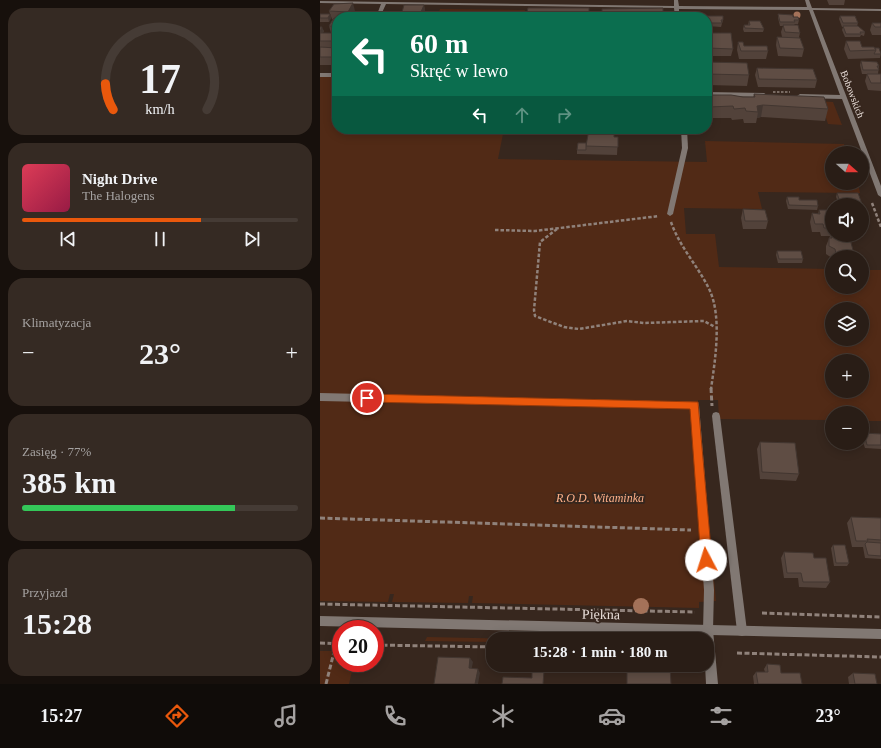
<!DOCTYPE html>
<html lang="pl">
<meta charset="utf-8">
<style>
:root{--surface:#291d16;--page:#352a23;--text:#f1f3f6;--muted:#a5a2a1;--line:#453b35;--accent:#ea580c}
body{margin:0;font-family:"Times New Roman",serif;background:var(--page);color:var(--text);height:100vh;display:flex;flex-direction:column;font-size:15px;white-space:nowrap}
*{box-sizing:border-box;margin:0}
p{font-size:13px;color:var(--muted)}
.icon{flex:none;width:22px;height:22px;fill:none;stroke:currentColor;stroke-width:2;stroke-linecap:round;stroke-linejoin:round}
.map{position:relative;flex:1;overflow:hidden}
.sheet{display:flex;flex-direction:column;gap:8px;padding:8px;background:#17100c;width:320px}
.sheet>*{flex:none}
.banner{position:absolute;left:12px;top:12px;width:380px;height:122px;border-radius:16px;box-shadow:0 2px 10px #0003,0 0 0 1px var(--line);background:#0b6e4f;color:#fff;overflow:hidden}
.needle{width:26px;rotate:111deg}
.buttons{position:absolute;left:505px;top:146px;display:grid;gap:8px}
.buttons a{display:grid;place-items:center;width:44px;height:44px;border-radius:50%;background:var(--surface);box-shadow:0 2px 10px #0003,0 0 0 1px var(--line);font-size:20px}
.speed{position:absolute;left:12px;top:620px;display:flex;gap:8px;font-size:20px;font-weight:700;text-align:center}
.speed>*{display:grid;place-content:center;width:52px;height:52px;border-radius:50%;background:var(--surface);box-shadow:0 2px 10px #0003,0 0 0 1px var(--line);line-height:1}
.speed .limit{border:6px solid #d22;background:#fff;color:#111}
.pin{position:absolute;display:grid;place-items:center;width:34px;height:34px;color:#fff;margin:-17px;border:2px solid #fff;border-radius:50%;box-shadow:0 1px 4px #0007}
.me{position:absolute;width:44px;margin:-22px;rotate:355deg;stroke-linejoin:round;filter:drop-shadow(0 0 3px #0008)}
.turn{display:flex;align-items:center;gap:14px;height:84px;padding:0 12px;font-size:18px}
.turn .icon{width:52px;height:52px;stroke-width:2.5}
.turn b{display:block;font-size:28px;line-height:34px}
.lanes{display:flex;align-items:center;height:38px;padding:0 12px;background:#0003;justify-content:center;gap:20px;direction:ltr}
.lanes .off{opacity:.35}
.big{font-size:30px;font-weight:700;line-height:1.1}
.sheet .card{flex:1;display:flex;flex-direction:column;justify-content:center;gap:6px;min-width:0;padding:0 14px;border-radius:16px;background:var(--page)}
.sheet .dial{align-items:center;gap:0}
.dial svg{height:104px;overflow:visible;fill:none;stroke:var(--line);stroke-width:7;stroke-linecap:round;text-anchor:middle}
.dial text{fill:var(--text);stroke:none}
.song{display:flex;align-items:center;gap:12px}
.cover{width:48px;height:48px;border-radius:6px;background:linear-gradient(135deg,hsl(350 70% 55%),hsl(340 70% 35%))}
.played{height:4px;border-radius:2px;background:linear-gradient(90deg,var(--accent) 65%,var(--line) 65%)}
.keys{display:flex;justify-content:space-around;direction:ltr}
.heat{display:flex;justify-content:space-between;align-items:center;font-size:22px;direction:ltr}
.charge{height:6px;border-radius:3px;background:linear-gradient(90deg,#34c759 77%,var(--line) 0)}
.trip{position:absolute;left:166px;top:632px;width:228px;height:40px;border-radius:16px;background:var(--surface);box-shadow:0 2px 10px #0003,0 0 0 1px var(--line);font-weight:700;line-height:40px;text-align:center}
.tabs{display:flex;height:64px;justify-content:space-around;align-items:center;background:#100c09;color:var(--muted)}
.tabs .icon{width:28px;height:28px}
.tabs .active{color:var(--accent)}
.tabs b{font-size:18px;color:var(--text)}
main{display:flex;flex:1;min-height:0}
.map>svg:first-child{display:block}
.green{fill:#512a16;fill-rule:evenodd}
.lines{fill:none;stroke-linecap:round;stroke-linejoin:round}
.path-far2{stroke:#90827b;stroke-width:1.5;stroke-dasharray:2.5 1.5;stroke-linecap:butt}
.path-far1{stroke:#90827b;stroke-width:2.5;stroke-dasharray:3.5 2;stroke-linecap:butt}
.path{stroke:#90827b;stroke-width:3;stroke-dasharray:5 2.5;stroke-linecap:butt}
.service{fill:#817873;fill-rule:evenodd}
.minor{fill:#817873;fill-rule:evenodd}
.tertiary{fill:#817873;fill-rule:evenodd}
.tree{fill:#a47259}
.wall{fill:#52423a}
.shaded-wall{fill:#423630}
.building{fill:#5f4d44;stroke:#423630}
.route{fill:#ea580c;stroke:#983908}
.labels{text-anchor:middle;stroke-width:4;stroke-linejoin:round;paint-order:stroke}
.far-street-label{font-size:10px;fill:#e8ddd8;stroke:#37271e}
.park-label{font-size:12px;font-style:italic;fill:#feb089;stroke:#37271e}
.near-street-label{font-size:14px;fill:#e8ddd8;stroke:#37271e}
</style>
<main>
<section class="sheet">
<div class="card dial"><svg viewBox="0 0 100 80">
<path d="M14 69A42 42 0 1 1 86 69"/>
<path d="M14 69A42 42 0 0 1 8 49" stroke="#ea580c"/>
<text x="50" y="56" font-size="32" font-weight="700">17</text>
<text x="50" y="72" font-size="11">km/h</text>
</svg></div>
<div class="card">
<div class="song"><i class="cover"></i><div><b>Night Drive</b><p>The Halogens</p></div></div>
<div class="played"></div>
<div class="keys"><svg class="icon" aria-label="previous" viewBox="0 0 24 24"><path d="M18 5L8 12l10 7zM5 5v14"/></svg><svg class="icon" aria-label="pause" viewBox="0 0 24 24"><path d="M8 5v14M16 5v14"/></svg><svg class="icon" aria-label="next" viewBox="0 0 24 24"><path d="M6 5l10 7-10 7zM19 5v14"/></svg></div>
</div>
<div class="card"><p>Klimatyzacja</p>
<div class="heat"><a>−</a><b class="big">23°</b><a>+</a></div>
</div>
<div class="card"><p>Zasięg · 77%</p><b class="big">385 km</b><div class="charge"></div></div>
<div class="card"><p>Przyjazd</p><b class="big">15:28</b></div>
</section>
<div class="map">
<svg width="561" height="684" viewBox="0 0 561 684">
<rect width="100%" height="100%" fill="#37271e"/>
<g class="green">
<path d="M120,9L202,10H205L204,17H117Z"/>
<path d="M0,77H17V129H184L178,159L387,162L385,141L524,144L527,153H512V183H538L540,193L438,192L442,209L364,208L366,234H395L399,267L512,269V287H542V270H561V421H542V413H512V420L399,419L398,400H378L396,601L379,602V608L152,603L153,596H149L148,603L72,602L74,594H70L68,602L0,601ZM512,309H542V339H512ZM512,361H542V391H512Z"/>
<path d="M497,101L513,102L522,125L508,124L502,106Z"/>
<path d="M107,637L203,639H173V642L105,641Z"/>
<path d="M0,651H21V663H34L29,684H0Z"/>
</g>
<g class="lines">
<path class="path-far2" d="M453,92H470"/>
<g class="path-far1">
<path d="M552,203L561,227"/>
<path d="M351,222C360,248 379,267 390,291C402,318 395,361 391,389"/>
<path d="M237,229L220,242L214,310L215,316L244,327L259,329L307,321L324,323L384,321L395,327"/>
<path d="M175,230L215,231L339,216"/>
</g>
<g class="path">
<path d="M391,388L392,406"/>
<path d="M0,518L371,530"/>
<path d="M0,604L375,612"/>
<path d="M442,613L561,617"/>
<path d="M0,643L21,644"/>
<path d="M55,645L173,647"/>
<path d="M417,653L561,657"/>
<path d="M6,684L16,644"/>
</g>
<g class="service">
<path d="M365,146L368,148L353,214L350,216L347,214L362,148Z"/>
<path d="M0,393L378,402L379,405L394,590L393,630L392,634L388,635L384,634L383,630L384,590L371,409L0,401Z"/>
</g>
<g class="minor">
<path d="M354,0H358L359,6L487,7L485,0H489L492,8L561,9V11L493,10L561,186V197L558,195L522,99L480,98L477,96L480,94L520,95L489,10L359,9V17H355L354,8L66,4L60,17H56L61,4L0,3V1L354,6Z"/>
<rect x="0" y="73" width="17" height="4"/>
<path d="M387,92L444,93L447,95L444,97L387,96Z"/>
<path d="M361,129H367L368,148L365,150L362,148Z"/>
<path d="M396,412L399,413L400,416L427,631L426,635L422,636L418,635L417,631L392,416L393,413Z"/>
<path d="M388,625L392,626L393,630L398,684H386L385,665H387V639H383V630L384,626Z"/>
</g>
<path class="tertiary" d="M0,616L561,629V639L0,626Z"/>
</g>
<g class="tree">
<circle cx="477" cy="15" r="3.5"/>
<circle cx="321" cy="606" r="8"/>
</g>
<g class="wall">
<path d="M507,0H525L524,5H509Z"/>
<path d="M104,5L105,12L103,17H83L82,12Z"/>
<path d="M208,8H269V17H206Z"/>
<path d="M343,8V17H282Z"/>
<path d="M9,11H35L32,17H17V33H16L17,35V45L15,48H17V62L16,65H0V27L4,31L3,33H11L9,26L13,19H12Z"/>
<path d="M0,14H10L11,18L9,22H0Z"/>
<path d="M458,14L473,17L479,20L478,24H475L474,25L480,33L479,37L484,49L482,57L458,56L456,45L457,37H462L461,32L463,26H460L458,18Z"/>
<path d="M520,16L538,23L537,26L545,32L544,36L541,35L540,37H525L522,30L523,27H522L519,19Z"/>
<path d="M387,17L403,20L401,27L387,26Z"/>
<path d="M429,21L444,29L443,32H424L423,29L424,25H428Z"/>
<path d="M552,23H561V35H552L550,30Z"/>
<path d="M387,33L413,49L411,56H387Z"/>
<path d="M526,41L542,47L555,48L561,53L560,58L528,59L524,49Z"/>
<path d="M418,42L424,46L448,51L446,59H419L417,50Z"/>
<path d="M541,61L559,66L558,74H561V91L548,90L545,81L547,74H542L540,65Z"/>
<path d="M387,62L429,75L427,86L387,85Z"/>
<path d="M437,68L497,80L495,88L438,87L435,75Z"/>
<path d="M434,94L508,109L505,121L441,117L437,118L436,123H424L423,119L412,120L411,118H388L387,100L388,95L423,97H433Z"/>
<path d="M282,129H319L318,133H294V137H298L297,155L257,154V150L266,144Z"/>
<path d="M517,193H538L543,207L542,209V205H519L516,197Z"/>
<path d="M467,197L498,206L497,210L468,209L466,201Z"/>
<path d="M423,209L448,221L446,229H423L421,218Z"/>
<path d="M499,210H512V235L534,254L533,257H512V258L506,254V246L510,236H501L500,232H492L490,222L492,213L498,214Z"/>
<path d="M457,251L483,259L482,263H458L456,255Z"/>
<path d="M544,433L561,434V449L545,448L542,439V436Z"/>
<path d="M440,442L479,474L476,481L440,479L437,449Z"/>
<path d="M531,517L561,518V559L545,558L543,547H532L527,523Z"/>
<path d="M513,545L529,563L527,566H514L511,548Z"/>
<path d="M464,552L494,558L510,582L506,588L479,587L478,578H464L461,558Z"/>
<path d="M447,664L461,673L482,684H434L433,676L436,672H445L444,669Z"/>
<path d="M533,673L557,684H529L528,677Z"/>
</g>
<g class="shaded-wall">
<path d="M33,3L35,11L32,17H30L28,12Z"/>
<path d="M104,5L105,12L103,17H102L101,12Z"/>
<path d="M10,14L11,18L9,22L8,18Z"/>
<path d="M2,27L4,31L1,36L0,32Z"/>
<path d="M17,34V45L14,49L12,41Z"/>
<path d="M17,50V62L16,65L13,57Z"/>
<path d="M443,105L441,117L437,118L438,112L437,106Z"/>
<path d="M150,658L153,662L151,672L149,668Z"/>
<path d="M158,669L160,673L158,684H155Z"/>
</g>
<g class="building">
<path d="M33,3L28,12L9,11L14,4Z"/>
<path d="M84,5H104L101,12H82Z"/>
<path d="M208,8H269V16H206Z"/>
<path d="M343,8V17L302,16V17H282V9Z"/>
<path d="M0,14H10L8,18H0Z"/>
<path d="M458,14L473,15V17H478L479,20H474L475,22H460Z"/>
<path d="M385,16H403V20H401L402,23H388L387,22V17H385Z"/>
<path d="M520,16H535L538,23H523Z"/>
<path d="M14,18H17V26H9Z"/>
<path d="M429,21H440L444,29L425,28L424,25H430Z"/>
<path d="M552,23H561V27H555Z"/>
<path d="M463,25H478L480,33L465,32Z"/>
<path d="M523,26H538L545,32H540L541,34H526Z"/>
<path d="M0,27H2L0,32Z"/>
<path d="M0,33H15L17,34L12,41H0Z"/>
<path d="M387,33H411L413,49L388,48Z"/>
<path d="M457,37L480,38L484,49L460,48Z"/>
<path d="M526,41H540L542,47H554L556,50L530,51Z"/>
<path d="M418,42H423L424,46H447L448,51H421Z"/>
<path d="M0,47L17,48V50L13,57H0Z"/>
<path d="M555,48H559L561,54H554L556,50Z"/>
<path d="M541,61L557,62L559,66H557L559,70H543Z"/>
<path d="M387,62L427,63L429,75L387,74Z"/>
<path d="M437,68L493,69L497,80L439,79Z"/>
<path d="M547,74H561V83H551Z"/>
<path d="M434,94L504,97L508,109L443,105L437,106L438,112L426,111L425,108L414,109L413,106L389,107L388,95H411L423,97H435Z"/>
<path d="M269,129L294,130V137H298V147L266,146Z"/>
<path d="M258,143H266V150H257Z"/>
<path d="M517,193H538L543,207H542V205H521Z"/>
<path d="M467,197H479V200H497L498,206L469,205Z"/>
<path d="M423,209L445,210L448,221H425Z"/>
<path d="M499,210H512V228H504L503,224H495L492,213L500,214Z"/>
<path d="M511,234H512V235H529L534,254H516L515,249L509,246V238H512Z"/>
<path d="M457,251H481L483,259H459Z"/>
<path d="M544,433L561,434V445H547Z"/>
<path d="M440,442L475,443L479,474L442,472Z"/>
<path d="M531,517L561,518V540L547,539L548,541H536Z"/>
<path d="M547,542L561,543V556L548,555L545,544Z"/>
<path d="M513,545H525L529,563H516Z"/>
<path d="M464,552L493,553L494,558H506L510,582H483L481,573H467Z"/>
<path d="M118,657L150,658L149,668L158,669L155,684H114Z"/>
<path d="M447,664L460,665L461,673H480L482,684H438L436,672H448Z"/>
<path d="M307,665L350,666L351,684H307Z"/>
<path d="M212,671H224L223,684H182L183,677L212,678Z"/>
<path d="M533,673L555,674L557,684H535Z"/>
</g>
<path class="route" d="M47,394L378,402L392,560L390,564L386,565L382,564L381,560L370,409L47,402L42,398Z"/>
<g class="labels">
<g class="far-street-label">
<text transform="translate(533 94) rotate(69)" y="4">Bobowskich</text>
</g>
<g class="park-label">
<text x="280" y="502">R.O.D. Witaminka</text>
</g>
<g class="near-street-label">
<text transform="translate(281 614) rotate(1)" y="5">Piękna</text>
</g>
</g>
</svg>
<div class="buttons">
<a><svg class="needle" viewBox="-14 -14 28 28"><path d="M0-13l5 13h-10z" fill="#e53935"/><path d="M0 13l5-13h-10z" fill="#a5a2a1"/></svg></a>
<a><svg class="icon" aria-label="sound" viewBox="0 0 24 24"><path d="M4 9h4l5-4v14l-5-4H4zM17 9q2 3 0 6"/></svg></a>
<a><svg class="icon" aria-label="search" viewBox="0 0 24 24"><circle cx="10" cy="10" r="6"/><path d="M15 15l6 6"/></svg></a>
<a><svg class="icon" aria-label="layers" viewBox="0 0 24 24"><path d="M12 4l9 5-9 5-9-5zM3 14l9 5 9-5"/></svg></a>
<a>+</a>
<a>−</a>
</div>
<div class="speed"><div class="limit">20</div></div>
<div class="pin" style="left:47px;top:398px;background:#d93025"><svg class="icon" aria-label="arrive" viewBox="0 0 24 24"><path d="M6 21V4h12l-3 4 3 4H6"/></svg></div>
<svg class="me" style="left:386px;top:560px" viewBox="-20 -20 40 40"><circle r="19" fill="#fff"/><path d="M0-13L10 11 0 6-10 11z" fill="#ea580c"/></svg>
<div class="trip">15:28 · 1 min · 180 m</div>
<div class="banner">
<div class="turn"><svg class="icon" aria-label="left" viewBox="0 0 24 24"><path d="M17 20v-9H6M10 6l-5 5 5 5"/></svg><div><b>60 m</b>Skręć w lewo</div></div>
<div class="lanes"><svg class="icon" aria-label="left" viewBox="0 0 24 24"><path d="M17 20v-9H6M10 6l-5 5 5 5"/></svg><svg class="icon off" aria-label="ahead" viewBox="0 0 24 24"><path d="M12 20V5M6 11l6-6 6 6"/></svg><svg class="icon off" aria-label="right" viewBox="0 0 24 24"><path d="M7 20v-9h11M14 6l5 5-5 5"/></svg></div>
</div>
</div>
</main>
<nav class="tabs">
<b>15:27</b>
<svg class="icon active" aria-label="directions" viewBox="0 0 24 24"><path d="M12 3l9 9-9 9-9-9zM9 14v-3h6M13 9l2 2-2 2"/></svg>
<svg class="icon" aria-label="music" viewBox="0 0 24 24"><path d="M9 18V5l10-2v13"/><circle cx="6" cy="18" r="3"/><circle cx="16" cy="16" r="3"/></svg>
<svg class="icon" aria-label="phone" viewBox="0 0 24 24"><path d="M5 4h4l2 5-3 2q2 4 5 5l2-3 5 2v4C11 20 4 13 5 4z"/></svg>
<svg class="icon" aria-label="climate" viewBox="0 0 24 24"><path d="M12 3v18M4 7l16 10M4 17L20 7"/></svg>
<svg class="icon" aria-label="car" viewBox="0 0 24 24"><path d="M5 17H2v-5l4-1 3-4h7l3 4 3 1v5h-3M9 17h6M6 11h13"/><circle cx="7" cy="17" r="2"/><circle cx="17" cy="17" r="2"/></svg>
<svg class="icon" aria-label="filters" viewBox="0 0 24 24"><path d="M4 7h16M4 17h16"/><circle cx="9" cy="7" r="2"/><circle cx="15" cy="17" r="2"/></svg>
<b>23°</b>
</nav>
